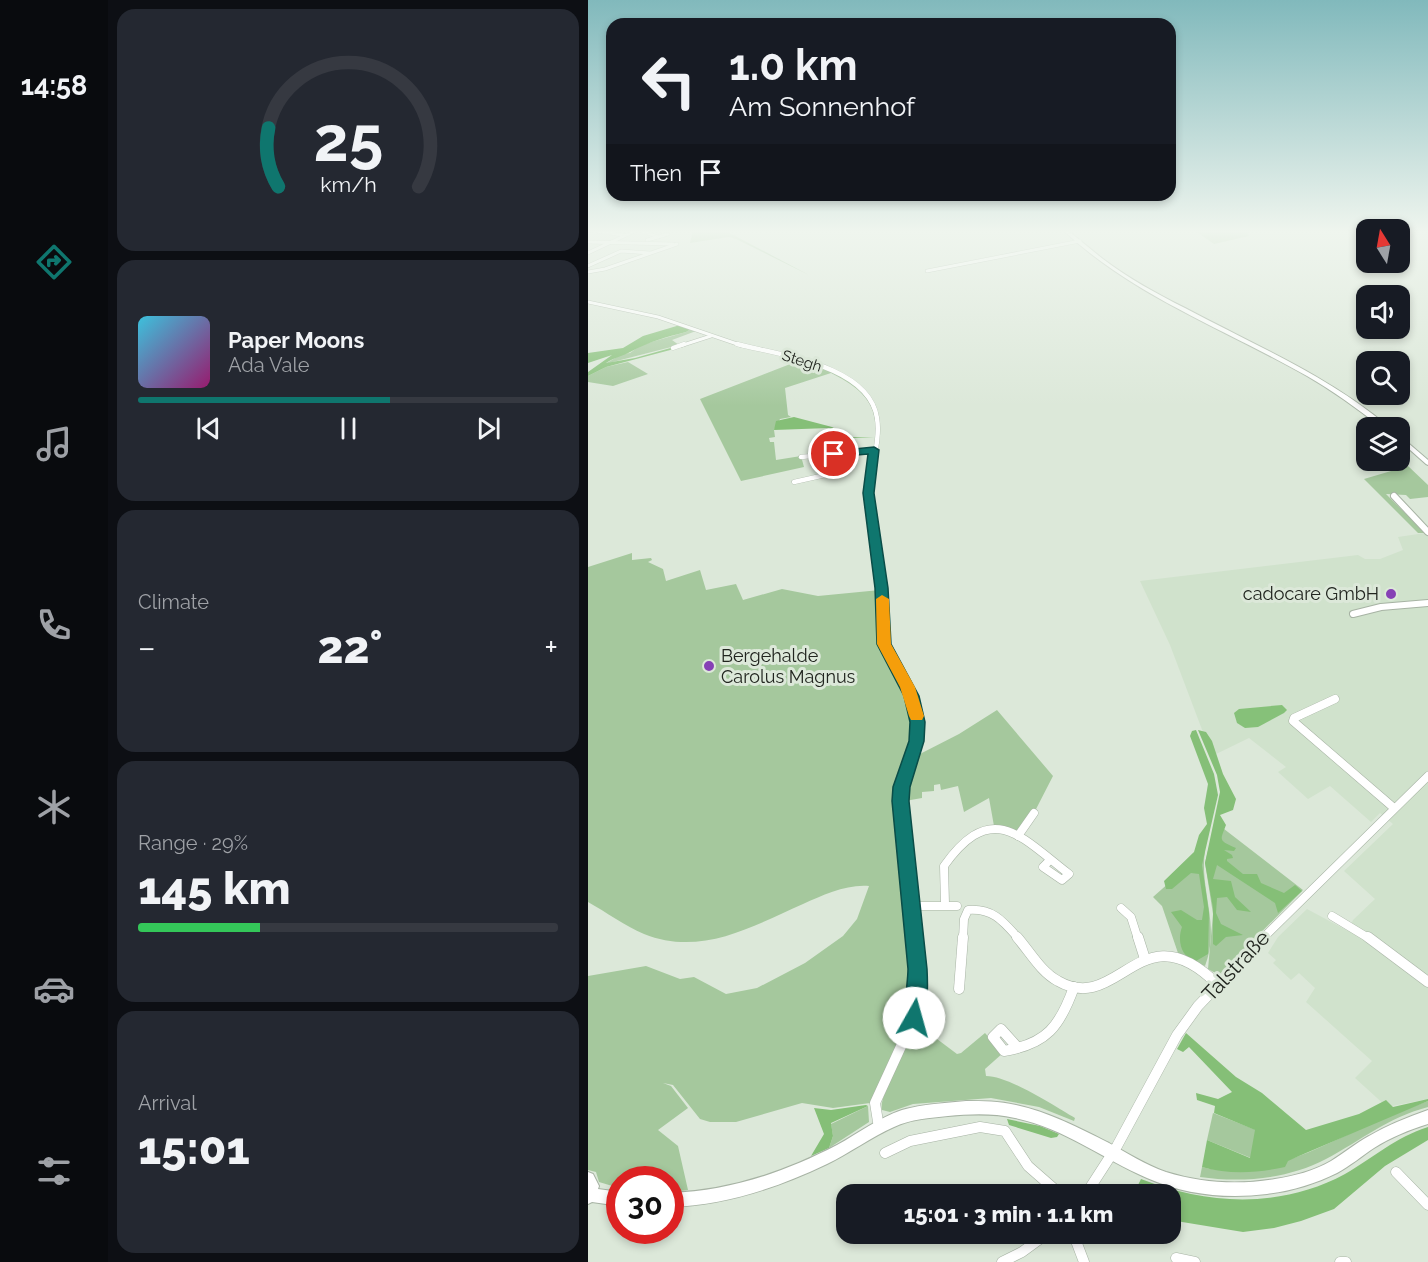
<!DOCTYPE html>
<meta charset="utf-8">
<style>
:root{--surface:#171b24;--page:#242831;--text:#f1f3f6;--muted:#9ea1a6;--line:#363941;--accent:#0f766e}
body{margin:0;font-family:Raleway,sans-serif;background:var(--page);color:var(--text);height:100vh;display:flex;flex-direction:column;font-size:22px;white-space:nowrap}
*{box-sizing:border-box;margin:0}
p{font-size:20px;color:var(--muted)}
.icon{flex:none;width:33px;height:33px;fill:none;stroke:currentColor;stroke-width:2;stroke-linecap:round;stroke-linejoin:round}
.map{position:relative;flex:1;overflow:hidden}
.side{display:flex;flex-direction:column;gap:9px;padding:9px;background:#0d0f14;width:480px}
.side>*{flex:none}
.top-card{position:absolute;left:18px;top:18px;width:570px;height:183px;border-radius:18px;box-shadow:0 3px 9px #0003;background:#171b24;color:var(--text);overflow:hidden}
.needle{width:39px;rotate:349deg}
.tools{position:absolute;left:768px;top:219px;display:grid;gap:12px}
.tools a{display:grid;place-items:center;width:54px;height:54px;border-radius:12px;background:var(--surface);box-shadow:0 3px 9px #0003;font-size:30px}
.speed{position:absolute;left:18px;top:1166px;display:flex;gap:12px;font-size:30px;font-weight:700;text-align:center}
.speed>*{display:grid;place-content:center;width:78px;height:78px;border-radius:50%;background:var(--surface);box-shadow:0 3px 9px #0003;line-height:1}
.speed .limit{border:9px solid #d22;background:#fff;color:#111}
.pin{position:absolute;display:grid;place-items:center;width:51px;height:51px;color:#fff;margin:-26px;border:3px solid #fff;border-radius:50%;box-shadow:0 2px 6px #0007}
.me{position:absolute;width:66px;margin:-33px;rotate:7deg;stroke-linejoin:round;filter:drop-shadow(0 0 4px #0008)}
.turn{display:flex;align-items:center;gap:21px;height:126px;padding:0 24px;font-size:27px}
.turn .icon{width:78px;height:78px;stroke-width:2.5}
.turn b{display:block;font-size:42px;line-height:51px}
.then{display:flex;align-items:center;height:57px;padding:0 24px;background:#0003;gap:12px;font-size:22px}
.big{font-size:45px;font-weight:800;line-height:1.1}
.side .widget{flex:1;display:flex;flex-direction:column;justify-content:center;gap:9px;min-width:0;padding:0 21px;border-radius:18px;background:var(--page)}
.side .dial{align-items:center;gap:0}
.dial svg{height:156px;overflow:visible;fill:none;stroke:var(--line);stroke-width:7;stroke-linecap:round;text-anchor:middle}
.dial text{fill:var(--text);stroke:none}
.song{display:flex;align-items:center;gap:18px}
.cover{width:72px;height:72px;border-radius:9px;background:linear-gradient(135deg,hsl(190 70% 55%),hsl(320 70% 35%))}
.played{height:6px;border-radius:3px;background:linear-gradient(90deg,var(--accent) 60%,var(--line) 60%)}
.keys{display:flex;justify-content:space-around;direction:ltr}
.heat{display:flex;justify-content:space-between;align-items:center;font-size:33px;direction:ltr}
.charge{height:9px;border-radius:4px;background:linear-gradient(90deg,#34c759 29%,var(--line) 0)}
.trip{position:absolute;left:248px;top:1184px;width:345px;height:60px;border-radius:18px;background:var(--surface);box-shadow:0 3px 9px #0003;font-weight:800;line-height:60px;text-align:center}
main{display:flex;flex:1;min-height:0}
.menu{display:flex;flex-direction:column;width:108px;justify-content:space-around;align-items:center;background:#090b0e;color:var(--muted)}
.menu .icon{width:42px;height:42px}
.menu .active{color:var(--accent)}
.menu b{font-size:27px;color:var(--text)}
.map>svg:first-child{display:block}
.built{fill:#d0e2cc}
.green{fill:#a5c89d}
.forest{fill:#85bf77}
.water{fill:#86c179}
.lines{fill:none;stroke-linecap:round;stroke-linejoin:round}
.minor-far4-casing{stroke:#a7b3a4;stroke-width:4}
.minor-far3-casing{stroke:#a7b3a4;stroke-width:5}
.minor-far2-casing{stroke:#a7b3a4;stroke-width:8}
.minor-far1-casing{stroke:#a7b3a4;stroke-width:9}
.minor-casing{stroke:#a7b3a4;stroke-width:11}
.major-casing{stroke:#a7b3a4;stroke-width:2}
.minor-far4{stroke:#fff;stroke-width:3}
.minor-far3{stroke:#fff;stroke-width:4.5}
.minor-far2{stroke:#fff;stroke-width:6}
.minor-far1{stroke:#fff;stroke-width:8}
.minor{stroke:#fff;stroke-width:10}
.major{fill:#fff;fill-rule:evenodd}
.route{fill:#0f766e;stroke:#0a4d48;stroke-width:1.5}
.slow{fill:#f59e0b}
.poi-dot{fill:#8641b5;stroke:#dce8d9;stroke-width:2}
.labels{text-anchor:middle;stroke-width:6;stroke-linejoin:round;paint-order:stroke}
.far-street-label{font-size:15px;fill:#21251f;stroke:#dce8d9}
.poi-label{font-size:18px;fill:#21251f;stroke:#dce8d9;text-anchor:end}
.near-street-label{font-size:21px;fill:#21251f;stroke:#dce8d9}
</style>
<main>
<nav class="menu">
<b>14:58</b>
<svg class="icon active" aria-label="directions" viewBox="0 0 24 24"><path d="M12 3l9 9-9 9-9-9zM9 14v-3h6M13 9l2 2-2 2"/></svg>
<svg class="icon" aria-label="music" viewBox="0 0 24 24"><path d="M9 18V5l10-2v13"/><circle cx="6" cy="18" r="3"/><circle cx="16" cy="16" r="3"/></svg>
<svg class="icon" aria-label="phone" viewBox="0 0 24 24"><path d="M5 4h4l2 5-3 2q2 4 5 5l2-3 5 2v4C11 20 4 13 5 4z"/></svg>
<svg class="icon" aria-label="climate" viewBox="0 0 24 24"><path d="M12 3v18M4 7l16 10M4 17L20 7"/></svg>
<svg class="icon" aria-label="car" viewBox="0 0 24 24"><path d="M5 17H2v-5l4-1 3-4h7l3 4 3 1v5h-3M9 17h6M6 11h13"/><circle cx="7" cy="17" r="2"/><circle cx="17" cy="17" r="2"/></svg>
<svg class="icon" aria-label="filters" viewBox="0 0 24 24"><path d="M4 7h16M4 17h16"/><circle cx="9" cy="7" r="2"/><circle cx="15" cy="17" r="2"/></svg>
</nav>
<section class="side">
<div class="widget dial"><svg viewBox="0 0 100 80">
<path d="M14 69A42 42 0 1 1 86 69"/>
<path d="M14 69A42 42 0 0 1 9 39" stroke="#0f766e"/>
<text x="50" y="56" font-size="32" font-weight="700">25</text>
<text x="50" y="72" font-size="11">km/h</text>
</svg></div>
<div class="widget">
<div class="song"><i class="cover"></i><div><b>Paper Moons</b><p>Ada Vale</p></div></div>
<div class="played"></div>
<div class="keys"><svg class="icon" aria-label="previous" viewBox="0 0 24 24"><path d="M18 5L8 12l10 7zM5 5v14"/></svg><svg class="icon" aria-label="pause" viewBox="0 0 24 24"><path d="M8 5v14M16 5v14"/></svg><svg class="icon" aria-label="next" viewBox="0 0 24 24"><path d="M6 5l10 7-10 7zM19 5v14"/></svg></div>
</div>
<div class="widget"><p>Climate</p>
<div class="heat"><a>−</a><b class="big">22°</b><a>+</a></div>
</div>
<div class="widget"><p>Range · 29%</p><b class="big">145 km</b><div class="charge"></div></div>
<div class="widget"><p>Arrival</p><b class="big">15:01</b></div>
</section>
<div class="map">
<svg width="840" height="1262" viewBox="0 0 840 1262">
<rect width="100%" height="100%" fill="#dce8d9"/>
<path class="built" d="M837,533L840,536V1099L799,1107L767,1078L784,1061L718,1002L727,988L711,973L703,980L685,963L688,960L680,953L690,937L719,909L760,931L765,920L787,899L756,871L805,824L792,813L783,822L742,786L720,799L690,772L698,767L661,738L624,756L582,645L552,581L770,555L777,559H792L815,550L810,537Z"/>
<g class="green">
<path d="M105,230H136L221,275L148,239L141,237L102,243Z"/>
<path d="M606,230H658L661,236L626,244Z"/>
<path d="M103,329L108,331L84,340L91,345L17,364L34,354L42,353L53,345L98,332Z"/>
<path d="M210,361C237,365 279,384 287,414C289,421 288,430 287,437C287,434 288,426 287,420C284,396 263,383 243,373L197,388L200,415L203,417L192,419L186,430L187,437L181,438L182,442H186L188,460L213,456L216,467L153,481L112,399Z"/>
<path d="M40,362L60,374L25,386L0,382V376L18,367Z"/>
<path d="M820,466L840,485V497L822,499L818,495L798,494L837,533H830L776,479Z"/>
<path d="M44,553V560L63,558L64,560L60,562L75,569L78,581L112,570L118,590L148,584L155,600L194,589L230,596L292,590C290,608 291,643 299,660C311,685 326,696 326,728C327,748 318,769 311,787L327,992L324,1012L282,1103L245,1108L214,1103L148,1122H122L112,1119L85,1085L75,1083L83,1086L100,1108L70,1130L90,1146L100,1190L83,1192L82,1179H32L31,1188L11,1182L8,1172L0,1170V976L58,966L92,979L106,977L138,994L169,988L217,963L255,936L269,919L281,886C259,884 235,895 215,904C165,926 113,957 56,934C37,926 18,912 0,902V567Z"/>
<path d="M409,710L465,776L446,813L430,831L406,826L401,798L376,812L370,786L353,790L352,784L346,785V791L334,792V798L317,801L319,780L328,756L371,734Z"/>
<path d="M627,822L715,890L631,975L620,969L625,914L617,863Z"/>
<path d="M617,851C611,889 633,926 617,966L591,956L574,906L565,897Z"/>
<path d="M327,1028L345,1036L369,1054L373,1053L397,1033L415,1053L397,1069L398,1076C421,1076 466,1106 487,1118L486,1121L451,1107L403,1098L325,1104L302,1112L294,1110C290,1097 320,1044 327,1028Z"/>
<path d="M840,1101V1107C799,1118 774,1140 738,1159C700,1179 654,1183 612,1177L614,1167C670,1182 730,1148 780,1125C799,1116 820,1109 840,1101Z"/>
<path d="M280,1106L281,1122L241,1148L245,1136L243,1124Z"/>
<path d="M625,1113L668,1130L663,1158L619,1140Z"/>
</g>
<g class="forest">
<path d="M92,325L103,329L98,332C78,337 61,342 44,351C35,356 27,357 18,363L47,358L86,347V349L18,367L0,376V372L24,355L0,363V353L35,348L55,336Z"/>
<path d="M206,417L244,427L263,437L286,438H255L241,428L186,430L188,421Z"/>
<path d="M608,730L626,774L630,795L614,865L621,913L620,954L608,961C593,958 589,940 594,927L583,912L593,910L609,920H614L616,907L611,874L603,873L584,889H578L576,881L606,852L611,835L619,824L616,808L620,784L602,736L604,731Z"/>
<path d="M610,730L618,732L624,741L635,774L648,799L645,810L632,815L638,825C632,841 630,840 648,848L646,851L636,850L644,855L645,858L639,859V861L655,874H669L673,883L696,893L707,885L714,891L690,913L687,903L629,865L625,879L643,881L647,897L663,912L649,910L639,897L629,898L628,913L633,924L655,935L638,937L628,946L625,944V908L617,863L632,792L629,775Z"/>
<path d="M598,1033L648,1077L674,1093L718,1130L771,1114L798,1100L805,1107L840,1099V1101L711,1156L700,1161L697,1167C669,1173 642,1175 614,1167L619,1140L662,1158L667,1130L626,1113L627,1106L609,1100L608,1093L630,1099L644,1092L601,1047L595,1052L589,1049Z"/>
<path d="M278,1105L280,1106L243,1123L245,1136L241,1148L223,1156L236,1134L226,1108L243,1110Z"/>
<path d="M419,1119L452,1126L471,1134L469,1137L463,1138L421,1125Z"/>
<path d="M840,1127V1140L797,1166L746,1209L713,1221L686,1228L655,1232L582,1220V1194H554L548,1189L553,1179C619,1205 692,1209 757,1174C785,1158 808,1137 840,1127Z"/>
</g>
<path class="water" d="M694,705L699,710L696,713L670,727L657,728L649,723L646,713L651,709Z"/>
<g class="lines">
<defs>
<g id="minor-far4">
<path d="M0,230L35,235"/>
<path d="M52,230L70,237"/>
<path d="M59,240L80,234"/>
<path d="M0,242L85,244"/>
<path d="M0,253L49,230"/>
<path d="M0,266L33,251L62,253"/>
<path d="M339,271L492,241"/>
<path d="M0,272L17,269L89,244"/>
<path d="M0,302L70,317L155,346"/>
<path d="M92,346L123,336"/>
</g>
<g id="minor-far3">
<path d="M149,344C191,355 281,365 289,418C293,443 281,470 281,495"/>
<path d="M85,348L96,344"/>
<path d="M213,457L246,454"/>
<path d="M206,482L255,471L246,454L286,450"/>
</g>
<g id="minor-far2">
<path d="M281,494L294,588L296,643L303,662L318,689"/>
<path d="M806,496L840,532"/>
<path d="M765,614L793,607L840,603"/>
</g>
<g id="minor-far1">
<path d="M317,687C346,739 313,755 313,802C313,847 321,894 325,939"/>
<path d="M747,699L706,718L705,721L806,808"/>
<path d="M430,836L446,813"/>
<path d="M357,904L356,866C404,799 432,836 481,874L474,880L455,867L462,860"/>
<path d="M323,906H369"/>
<path d="M533,908L543,917L550,939"/>
<path d="M744,916L782,939"/>
<path d="M375,939L376,919L380,910C405,908 415,921 431,939"/>
<path d="M674,939L840,776"/>
</g>
<g id="minor">
<path d="M429,937C442,952 453,972 470,981C531,1016 552,908 629,984"/>
<path d="M550,937L557,959"/>
<path d="M780,937L840,982"/>
<path d="M371,989L375,937"/>
<path d="M430,1048L413,1029L405,1037L416,1051C459,1044 472,1026 486,987"/>
<path d="M291,1128L287,1103L326,1018L330,993L325,937"/>
<path d="M297,1153L322,1141L392,1127L417,1131L440,1166L472,1194"/>
<path d="M808,1172L840,1205"/>
<path d="M498,1194L529,1146L589,1035L610,1006L676,937"/>
<path d="M485,1233L496,1262"/>
<path d="M588,1258L607,1262"/>
<path d="M414,1262L434,1252L460,1233"/>
<path d="M752,1262H758"/>
</g>
<g id="major">
<path d="M475,230H479C491,239 502,249 515,259C540,278 569,294 597,308C666,345 741,376 802,428H794C770,409 745,391 719,376C637,329 545,296 475,230Z"/>
<path d="M812,436L840,460V465L838,464L812,441Z"/>
<path d="M378,1101C395,1101 411,1101 428,1105C461,1112 491,1128 521,1143C539,1153 558,1165 578,1172C613,1183 651,1185 687,1179C706,1176 726,1171 743,1161C756,1153 768,1143 781,1136C800,1125 820,1117 840,1110V1124C821,1130 803,1137 786,1148C774,1156 762,1166 749,1173C727,1184 703,1191 679,1194C639,1199 597,1195 559,1178C515,1159 476,1128 427,1118C405,1113 382,1114 360,1116C342,1118 323,1119 306,1127C283,1137 262,1153 239,1164C189,1188 138,1205 82,1207V1193C142,1191 197,1172 249,1145C271,1133 290,1118 314,1110C335,1104 357,1103 378,1101Z"/>
<path d="M0,1172L5,1174L11,1186L10,1189L32,1192V1206L4,1202L0,1204Z"/>
</g>
</defs>
<use href="#minor-far4" class="minor-far4-casing"/>
<use href="#minor-far3" class="minor-far3-casing"/>
<use href="#minor-far2" class="minor-far2-casing"/>
<use href="#minor-far1" class="minor-far1-casing"/>
<use href="#minor" class="minor-casing"/>
<use href="#major" class="major-casing"/>
<use href="#minor-far4" class="minor-far4"/>
<use href="#minor-far3" class="minor-far3"/>
<use href="#minor-far2" class="minor-far2"/>
<use href="#minor-far1" class="minor-far1"/>
<use href="#minor" class="minor"/>
<use href="#major" class="major"/>
</g>
<linearGradient id="sky" x2="0" y2="1"><stop stop-color="#81b9bc"/><stop offset="0.57" stop-color="#eff5ee"/><stop offset="1" stop-color="#eff5ee" stop-opacity="0"/></linearGradient>
<rect width="840" height="406" fill="url(#sky)"/>
<path class="route" d="M286,447L291,450L286,493L300,588L303,644L331,696L337,722L336,741L322,787L321,801L339,969C340,988 340,1007 333,1025L326,1028L319,1025C314,1014 320,984 320,969L304,801L305,787L321,741L322,722L316,696L289,644L287,588L275,493L280,454L246,457L241,454L246,451Z"/>
<path class="slow" d="M294,595L301,599L303,644L327,687L336,716L334,720H323L321,716L312,687L289,644L288,599Z"/>
<g class="poi-dot">
<circle cx="803" cy="594" r="6"/>
<circle cx="121" cy="666" r="6"/>
</g>
<g class="labels">
<g class="far-street-label">
<text transform="translate(214 361) rotate(18)" y="5">Stegh</text>
</g>
<g class="poi-label">
<text x="791" y="600">cadocare GmbH</text>
<text x="133" y="662" text-anchor="start">Bergehalde<tspan x="133" dy="21">Carolus Magnus</tspan></text>
</g>
<g class="near-street-label">
<text transform="translate(648 966) rotate(-47)" y="7">Talstraße</text>
</g>
</g>
</svg>
<div class="tools">
<a><svg class="needle" viewBox="-14 -14 28 28"><path d="M0-13l5 13h-10z" fill="#e53935"/><path d="M0 13l5-13h-10z" fill="#9ea1a6"/></svg></a>
<a><svg class="icon" aria-label="sound" viewBox="0 0 24 24"><path d="M4 9h4l5-4v14l-5-4H4zM17 9q2 3 0 6"/></svg></a>
<a><svg class="icon" aria-label="search" viewBox="0 0 24 24"><circle cx="10" cy="10" r="6"/><path d="M15 15l6 6"/></svg></a>
<a><svg class="icon" aria-label="layers" viewBox="0 0 24 24"><path d="M12 4l9 5-9 5-9-5zM3 14l9 5 9-5"/></svg></a>
</div>
<div class="speed"><div class="limit">30</div></div>
<div class="pin" style="left:246px;top:454px;background:#d93025"><svg class="icon" aria-label="arrive" viewBox="0 0 24 24"><path d="M6 21V4h12l-3 4 3 4H6"/></svg></div>
<svg class="me" style="left:326px;top:1018px" viewBox="-20 -20 40 40"><circle r="19" fill="#fff"/><path d="M0-13L10 11 0 6-10 11z" fill="#0f766e"/></svg>
<div class="trip">15:01 · 3 min · 1.1 km</div>
<div class="top-card">
<div class="turn"><svg class="icon" aria-label="left" viewBox="0 0 24 24"><path d="M17 20v-9H6M10 6l-5 5 5 5"/></svg><div><b>1.0 km</b>Am Sonnenhof</div></div>
<div class="then">Then<svg class="icon" aria-label="arrive" viewBox="0 0 24 24"><path d="M6 21V4h12l-3 4 3 4H6"/></svg></div>
</div>
</div>
</main>
